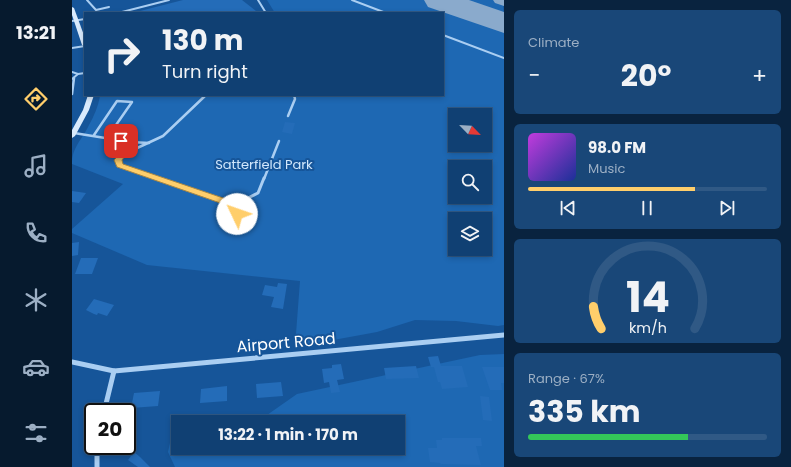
<!DOCTYPE html>
<meta charset="utf-8">
<style>
:root{--surface:#104073;--page:#194778;--text:#f1f3f6;--muted:#9cafc4;--line:#305985;--accent:#ffce6b}
body{margin:0;font-family:Poppins,sans-serif;background:var(--page);color:var(--text);height:100vh;display:flex;flex-direction:column;font-size:15px;white-space:nowrap}
*{box-sizing:border-box;margin:0}
p{font-size:13px;color:var(--muted)}
.icon{flex:none;width:22px;height:22px;fill:none;stroke:currentColor;stroke-width:2;stroke-linecap:round;stroke-linejoin:round}
.map{position:relative;flex:1;overflow:hidden}
.drawer{display:flex;flex-direction:column;gap:10px;padding:10px;background:#09233f;width:287px}
.drawer>*{flex:none}
.top-card{position:absolute;left:12px;top:12px;width:360px;height:84px;border-radius:0px;box-shadow:0 2px 6px #0003,0 0 0 1px var(--line);background:#104073;color:var(--text);overflow:hidden}
.needle{width:26px;rotate:115deg}
.tools{position:absolute;left:376px;top:108px;display:grid;gap:8px}
.tools a{display:grid;place-items:center;width:44px;height:44px;border-radius:0px;background:var(--surface);box-shadow:0 2px 6px #0003,0 0 0 1px var(--line);font-size:20px}
.speed{position:absolute;left:12px;top:403px;display:flex;gap:8px;font-size:20px;font-weight:700;text-align:center}
.speed>*{display:grid;place-content:center;width:52px;height:52px;border-radius:50%;background:var(--surface);box-shadow:0 2px 6px #0003,0 0 0 1px var(--line);line-height:1}
.speed .limit{border:2px solid #111;border-radius:6px;background:#fff;color:#111}
.pin{position:absolute;display:grid;place-items:center;width:34px;height:34px;color:#fff;margin:-17px;border-radius:8px;box-shadow:0 2px 6px #0006}
.me{position:absolute;width:44px;margin:-22px;rotate:312deg;stroke-linejoin:round;filter:drop-shadow(0 0 3px #0008)}
.turn{display:flex;align-items:center;gap:14px;height:84px;padding:0 12px;font-size:18px}
.turn .icon{width:52px;height:52px;stroke-width:2.5}
.turn b{display:block;font-size:28px;line-height:34px}
.big{font-size:30px;font-weight:700;line-height:1.1}
.drawer .widget{flex:1;display:flex;flex-direction:column;justify-content:center;gap:6px;min-width:0;padding:0 14px;border-radius:6px;background:var(--page)}
.drawer .dial{align-items:center;gap:0}
.dial svg{height:104px;overflow:visible;fill:none;stroke:var(--line);stroke-width:7;stroke-linecap:round;text-anchor:middle}
.dial text{fill:var(--text);stroke:none}
.song{display:flex;align-items:center;gap:12px}
.cover{width:48px;height:48px;border-radius:6px;background:linear-gradient(135deg,hsl(290 70% 55%),hsl(230 70% 35%))}
.played{height:4px;border-radius:2px;background:linear-gradient(90deg,var(--accent) 70%,var(--line) 70%)}
.keys{display:flex;justify-content:space-around;direction:ltr}
.heat{display:flex;justify-content:space-between;align-items:center;font-size:22px;direction:ltr}
.charge{height:6px;border-radius:3px;background:linear-gradient(90deg,#34c759 67%,var(--line) 0)}
.trip{position:absolute;left:99px;top:415px;width:234px;height:40px;border-radius:0px;background:var(--surface);box-shadow:0 2px 6px #0003,0 0 0 1px var(--line);font-weight:700;line-height:40px;text-align:center}
main{display:flex;flex:1;min-height:0}
.tabs{display:flex;flex-direction:column;width:72px;justify-content:space-around;align-items:center;background:#061a2e;color:var(--muted)}
.tabs .icon{width:28px;height:28px}
.tabs .selected{color:var(--accent)}
.tabs b{font-size:18px;color:var(--text)}
.map>svg:first-child{display:block}
.green{fill:#1e68b3;fill-rule:evenodd}
.lines{fill:none;stroke-linecap:round;stroke-linejoin:round}
.taxiway{fill:#8aaacc;fill-rule:evenodd}
.runway{fill:#8aaacc;fill-rule:evenodd}
.building{fill:#246cb8}
.service-far2{stroke:#aacef2;stroke-width:2}
.service-far1{stroke:#aacef2;stroke-width:2.5}
.service{stroke:#aacef2;stroke-width:3}
.minor{stroke:#aacef2;stroke-width:5}
.secondary{fill:#d9eafc;fill-rule:evenodd}
.route{fill:#ffce6b;stroke:#a68646}
.labels{text-anchor:middle;stroke-width:4;stroke-linejoin:round;paint-order:stroke}
.park-label{font-size:13px;fill:#d1e7fc;stroke:#165599}
.near-street-label{font-size:16px;fill:#fff;stroke:#165599}
</style>
<main>
<nav class="tabs">
<b>13:21</b>
<svg class="icon selected" aria-label="directions" viewBox="0 0 24 24"><path d="M12 3l9 9-9 9-9-9zM9 14v-3h6M13 9l2 2-2 2"/></svg>
<svg class="icon" aria-label="music" viewBox="0 0 24 24"><path d="M9 18V5l10-2v13"/><circle cx="6" cy="18" r="3"/><circle cx="16" cy="16" r="3"/></svg>
<svg class="icon" aria-label="phone" viewBox="0 0 24 24"><path d="M5 4h4l2 5-3 2q2 4 5 5l2-3 5 2v4C11 20 4 13 5 4z"/></svg>
<svg class="icon" aria-label="climate" viewBox="0 0 24 24"><path d="M12 3v18M4 7l16 10M4 17L20 7"/></svg>
<svg class="icon" aria-label="car" viewBox="0 0 24 24"><path d="M5 17H2v-5l4-1 3-4h7l3 4 3 1v5h-3M9 17h6M6 11h13"/><circle cx="7" cy="17" r="2"/><circle cx="17" cy="17" r="2"/></svg>
<svg class="icon" aria-label="filters" viewBox="0 0 24 24"><path d="M4 7h16M4 17h16"/><circle cx="9" cy="7" r="2"/><circle cx="15" cy="17" r="2"/></svg>
</nav>
<div class="map">
<svg width="432" height="467" viewBox="0 0 432 467">
<rect width="100%" height="100%" fill="#165599"/>
<g class="green">
<path d="M195,0H354L432,29V325L426,326L384,321L343,320L305,332L223,347L228,281L75,265L0,233V229L51,184L0,164C0,147 10,140 17,125C22,116 26,107 28,96L371,95V13H203ZM383,115H413V145H383ZM383,167H413V197H383ZM383,219H413V249H383Z"/>
<path d="M381,0H421L431,3L432,18Z"/>
<path d="M432,354V467H103L96,452L101,429L106,425V448H326V422H185L225,394L408,355Z"/>
<path d="M115,416L144,417L154,422H109Z"/>
</g>
<g class="lines">
<path class="taxiway" d="M421,0H432V6L423,3Z"/>
<path class="runway" d="M352,0H397L432,12V33L356,7Z"/>
</g>
<g class="building">
<path d="M111,0H170L184,11L176,13H69L68,11Z"/>
<path d="M213,122L223,123L220,134L210,132Z"/>
<path d="M0,191L14,193L7,203L0,202Z"/>
<path d="M7,242L6,255L0,256V243Z"/>
<path d="M9,258H26L20,274H3Z"/>
<path d="M206,283L215,284L211,309L199,307L202,297L190,295L193,285L205,287Z"/>
<path d="M22,299L42,305L35,316L26,313L25,315L22,314L14,310Z"/>
<path d="M366,356L369,366H390L396,387L370,389L368,382H366L362,367H359L356,357Z"/>
<path d="M269,364L272,379L265,380L268,392L259,393L257,382L252,383L250,369L260,368V365Z"/>
<path d="M344,366L347,378L314,379L312,368Z"/>
<path d="M410,367H432V383H429L430,390H418Z"/>
<path d="M209,382L211,396L185,398L184,384Z"/>
<path d="M155,386V401L128,403L129,389Z"/>
<path d="M88,391L86,406L59,408L62,393Z"/>
<path d="M408,396L417,397L420,421L411,420Z"/>
<path d="M370,438H409L410,446H404L409,465L369,464L368,463L358,462L356,448H365L364,440H370Z"/>
<path d="M62,452L68,457L78,467H66L56,460Z"/>
</g>
<g class="lines">
<g class="service-far2">
<path d="M15,0L24,10L37,7"/>
<path d="M186,0L194,13"/>
<path d="M280,0L314,13"/>
<path d="M46,13L97,0"/>
<path d="M0,21L13,19"/>
<path d="M371,35L432,58"/>
<path d="M0,48L13,46"/>
<path d="M0,72L6,74"/>
<path d="M0,79L6,74L13,73"/>
</g>
<g class="service-far1">
<path d="M0,94L2,78"/>
<path d="M216,116L223,99L222,95"/>
<path d="M2,133L58,142L77,143"/>
<path d="M22,135L45,101L60,102L35,138"/>
<path d="M49,141L50,155"/>
<path d="M87,179L47,165L46,160L50,155L91,136L134,95"/>
<path d="M192,179L207,141"/>
</g>
<g class="service">
<path d="M85,178L157,203L174,199L186,193L192,178"/>
<path d="M157,203L161,212L171,214L176,211L178,206L174,199"/>
</g>
<g class="minor">
<path d="M0,362L42,371L432,335"/>
<path d="M32,412L42,371"/>
<path d="M25,446V467"/>
</g>
<g class="secondary">
<path d="M0,7L2,8L13,38V47L10,45L0,15Z"/>
<path d="M16,95H22L17,110L3,136L0,138V130L11,110Z"/>
</g>
</g>
<path class="route" d="M46,139H49L52,141L54,155L50,160L51,164L160,201L164,210L170,214L168,216L165,217L158,214L154,205L45,167L42,160L47,155Z"/>
<g class="labels">
<g class="park-label">
<text x="192" y="169">Satterfield Park</text>
</g>
<g class="near-street-label">
<text transform="translate(214 342) rotate(-5)" y="6">Airport Road</text>
</g>
</g>
</svg>
<div class="tools">
<a><svg class="needle" viewBox="-14 -14 28 28"><path d="M0-13l5 13h-10z" fill="#e53935"/><path d="M0 13l5-13h-10z" fill="#9cafc4"/></svg></a>
<a><svg class="icon" aria-label="search" viewBox="0 0 24 24"><circle cx="10" cy="10" r="6"/><path d="M15 15l6 6"/></svg></a>
<a><svg class="icon" aria-label="layers" viewBox="0 0 24 24"><path d="M12 4l9 5-9 5-9-5zM3 14l9 5 9-5"/></svg></a>
</div>
<div class="speed"><div class="limit">20</div></div>
<div class="pin" style="left:49px;top:141px;background:#d93025"><svg class="icon" aria-label="arrive" viewBox="0 0 24 24"><path d="M6 21V4h12l-3 4 3 4H6"/></svg></div>
<svg class="me" style="left:165px;top:214px" viewBox="-20 -20 40 40"><circle r="19" fill="#fff"/><path d="M0-13L10 11 0 6-10 11z" fill="#ffce6b"/></svg>
<div class="trip">13:22 · 1 min · 170 m</div>
<div class="top-card">
<div class="turn"><svg class="icon" aria-label="right" viewBox="0 0 24 24"><path d="M7 20v-9h11M14 6l5 5-5 5"/></svg><div><b>130 m</b>Turn right</div></div>
</div>
</div>
<section class="drawer">
<div class="widget"><p>Climate</p>
<div class="heat"><a>−</a><b class="big">20°</b><a>+</a></div>
</div>
<div class="widget">
<div class="song"><i class="cover"></i><div><b>98.0 FM</b><p>Music</p></div></div>
<div class="played"></div>
<div class="keys"><svg class="icon" aria-label="previous" viewBox="0 0 24 24"><path d="M18 5L8 12l10 7zM5 5v14"/></svg><svg class="icon" aria-label="pause" viewBox="0 0 24 24"><path d="M8 5v14M16 5v14"/></svg><svg class="icon" aria-label="next" viewBox="0 0 24 24"><path d="M6 5l10 7-10 7zM19 5v14"/></svg></div>
</div>
<div class="widget dial"><svg viewBox="0 0 100 80">
<path d="M14 69A42 42 0 1 1 86 69"/>
<path d="M14 69A42 42 0 0 1 8 52" stroke="#ffce6b"/>
<text x="50" y="56" font-size="32" font-weight="700">14</text>
<text x="50" y="72" font-size="11">km/h</text>
</svg></div>
<div class="widget"><p>Range · 67%</p><b class="big">335 km</b><div class="charge"></div></div>
</section>
</main>
